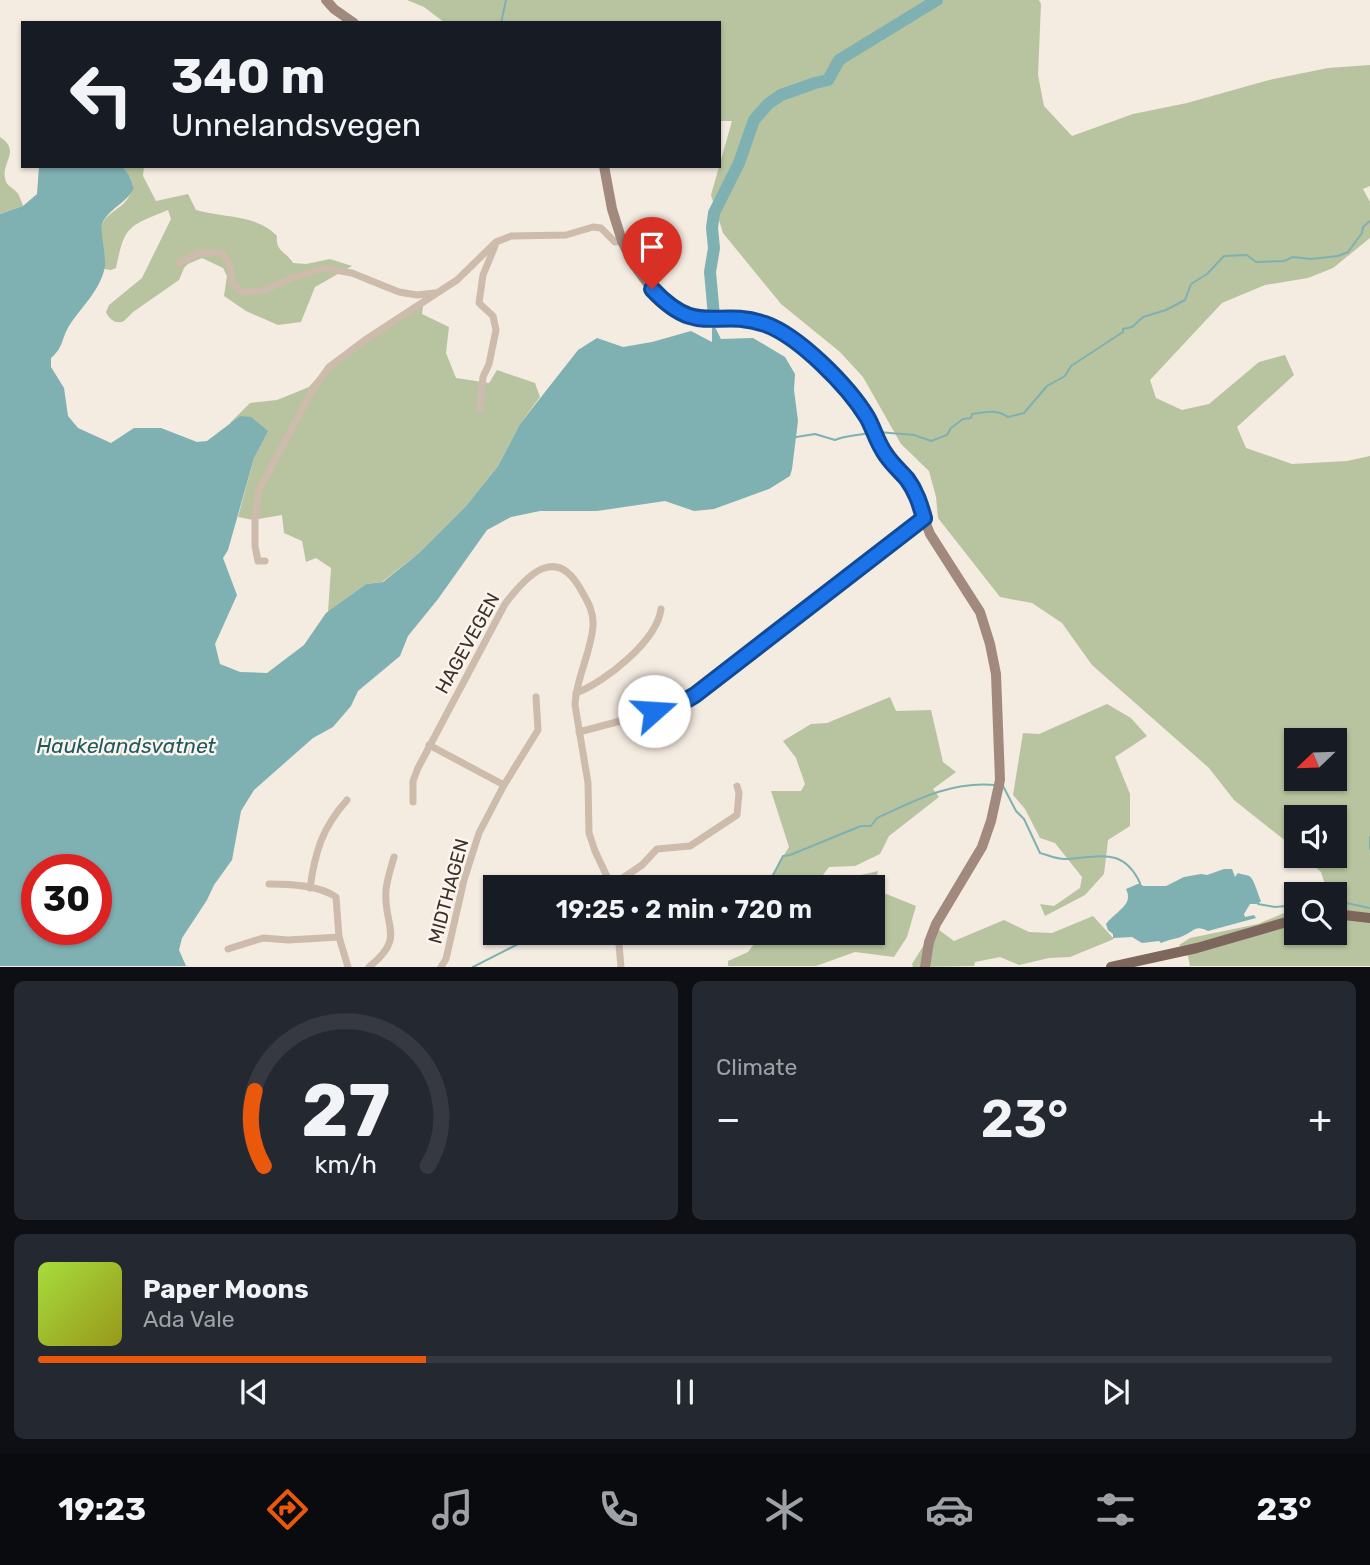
<!DOCTYPE html>
<meta charset="utf-8">
<style>
:root{--surface:#171b24;--page:#242831;--text:#f1f3f6;--muted:#9ea1a6;--line:#363941;--accent:#ea580c}
body{margin:0;font-family:Rubik,sans-serif;background:var(--page);color:var(--text);height:100vh;display:flex;flex-direction:column;font-size:26px;white-space:nowrap}
*{box-sizing:border-box;margin:0}
p{font-size:23px;color:var(--muted)}
.icon{flex:none;width:38px;height:38px;fill:none;stroke:currentColor;stroke-width:2;stroke-linecap:round;stroke-linejoin:round}
.map{position:relative;height:967px;overflow:hidden}
.sheet{display:flex;flex-direction:column;gap:14px;padding:14px;background:#0d0f14;flex:1}
.sheet>*{flex:none}
.hud{position:absolute;left:21px;top:21px;width:700px;height:147px;border-radius:0px;box-shadow:0 2px 5px #0004;background:#171b24;color:var(--text);overflow:hidden}
.needle{width:46px;rotate:247deg}
.buttons{position:absolute;left:1284px;top:728px;display:grid;gap:14px}
.buttons a{display:grid;place-items:center;width:63px;height:63px;border-radius:0px;background:var(--surface);box-shadow:0 2px 5px #0004;font-size:35px}
.speed{position:absolute;left:21px;top:854px;display:flex;gap:14px;font-size:35px;font-weight:700;text-align:center}
.speed>*{display:grid;place-content:center;width:91px;height:91px;border-radius:50%;background:var(--surface);box-shadow:0 2px 5px #0004;line-height:1}
.speed .limit{border:10px solid #d22;background:#fff;color:#111}
.pin{position:absolute;display:grid;place-items:center;width:60px;height:60px;color:#fff;margin:-72px -30px;border-radius:50% 50% 50% 0;rotate:-45deg;box-shadow:0 0 7px #0007}
.pin .icon{rotate:45deg}
.me{position:absolute;width:77px;margin:-38px;rotate:71deg;stroke-linejoin:round;filter:drop-shadow(0 0 5px #0008)}
.turn{display:flex;align-items:center;gap:24px;height:147px;padding:0 35px;font-size:32px}
.turn .icon{width:91px;height:91px;stroke-width:2.5}
.turn b{display:block;font-size:49px;line-height:60px}
.big{font-size:52px;font-weight:600;line-height:1.1}
.sheet .widget{flex:1;display:flex;flex-direction:column;justify-content:center;gap:10px;min-width:0;padding:0 24px;border-radius:10px;background:var(--page)}
.sheet .dial{align-items:center;gap:0}
.dial svg{height:182px;overflow:visible;fill:none;stroke:var(--line);stroke-width:7;stroke-linecap:round;text-anchor:middle}
.dial text{fill:var(--text);stroke:none}
.song{display:flex;align-items:center;gap:21px}
.cover{width:84px;height:84px;border-radius:10px;background:linear-gradient(135deg,hsl(80 70% 55%),hsl(60 70% 35%))}
.played{height:7px;border-radius:4px;background:linear-gradient(90deg,var(--accent) 30%,var(--line) 30%)}
.keys{display:flex;justify-content:space-around;direction:ltr}
.heat{display:flex;justify-content:space-between;align-items:center;font-size:38px;direction:ltr}
.sheet .tiles{flex:1;display:grid;gap:14px;grid-template-columns:1fr 1fr}
.widget:last-child{grid-column:span 2}
.trip{position:absolute;left:483px;top:875px;width:402px;height:70px;border-radius:0px;background:var(--surface);box-shadow:0 2px 5px #0004;font-weight:600;line-height:70px;text-align:center}
.tabs{display:flex;height:112px;justify-content:space-around;align-items:center;background:#090b0e;color:var(--muted)}
.tabs .icon{width:49px;height:49px}
.tabs .on{color:var(--accent)}
.tabs b{font-size:32px;color:var(--text)}
.map>svg:first-child{display:block}
.green{fill:#b8c4a0;fill-rule:evenodd}
.water{fill:#7fb0b2;fill-rule:evenodd}
.lines{fill:none;stroke-linecap:round;stroke-linejoin:round}
.stream{stroke:#7fb0b2;stroke-width:2}
.river{stroke:#7fb0b2;stroke-width:12}
.street{stroke:#cdbbac;stroke-width:7}
.secondary{stroke:#a18a7d;stroke-width:10}
.primary{stroke:#7d675c;stroke-width:10}
.route-casing{stroke:#114b97;stroke-width:18}
.route{stroke:#1a73e8;stroke-width:12}
.labels{text-anchor:middle;stroke-width:5;stroke-linejoin:round;paint-order:stroke}
.street-label{font-size:19px;fill:#3b302b;stroke:#fbf5ee}
.water-label{font-size:21px;font-style:italic;fill:#1f5a5e;stroke:#fbf5ee}
</style>
<div class="map">
<svg width="1370" height="967" viewBox="0 0 1370 967">
<rect width="100%" height="100%" fill="#f4ebe1"/>
<g class="green">
<path d="M407,0H1039L1041,4L1038,75L1044,106L1072,136L1133,114L1187,103L1269,80L1328,68L1370,65V186L1363,189L1370,202V238L1333,268L1308,278L1265,285L1222,303L1150,380L1156,398L1182,410L1209,404L1259,362L1285,355L1294,375L1237,427L1246,448L1292,464L1347,461L1370,456V966H1190L1188,956L1179,945L1190,938L1258,924L1296,908L1297,933H1335V894H1328L1321,872L1303,856H1335V817H1297V850L1234,800L1209,768L1092,665L1062,623L1032,603L1000,597L938,518L936,497L929,471L901,444L863,377L840,352L781,304L723,233L711,195L732,121H719V23H445L424,7ZM1297,740H1335V779H1297Z"/>
<path d="M0,137C21,151 2,161 5,178C6,187 15,188 19,195C19,196 23,205 23,206L0,214Z"/>
<path d="M122,166H144L143,176L156,201L188,194L196,210C222,218 257,214 277,236C275,252 287,252 293,263L306,264L330,259L352,266L315,287L301,322L278,325L246,311L224,296L227,276L223,268L202,258L188,264L184,268L179,280L133,312L124,321C116,325 109,319 106,312L109,305L142,278L171,219L168,210C127,227 125,225 116,268L111,270L104,269C106,254 101,243 101,231C101,216 117,211 125,202C129,198 131,192 134,188L129,175Z"/>
<path d="M424,299L422,314L449,327L446,353L456,378L489,383L497,370L535,383L540,397L520,424L498,466L466,506L419,553L382,582L366,584L328,612L331,568L316,558L306,562L302,541L284,533L282,515L253,520L238,517L254,458L267,431L230,423L250,403L277,400L309,387L325,369Z"/>
<path d="M890,697L896,711L931,710L943,762L956,772L933,789L939,797L889,836L880,854L855,866L829,867L814,887H761L769,879L789,847L771,791H801L805,784L796,758L783,741L811,724L827,723Z"/>
<path d="M1107,704L1131,718L1147,736L1115,757L1130,794V826L1108,840L1104,874L1085,895L1045,916L1040,904L1054,906L1080,888L1082,877L1055,843L1040,838L1025,809L1013,795L1023,733L1039,734Z"/>
<path d="M878,871L874,889L916,906L907,937L894,957L855,952L816,966H728V961L748,952L755,943L754,933H873V887H830L844,879Z"/>
<path d="M1093,916L1114,939L1070,957L1049,958L1019,965L1000,957L975,962L974,966L913,967L912,964L935,927L954,941L1004,920L1029,932L1052,933Z"/>
</g>
<g class="water">
<path d="M39,166H122L129,175L134,188C127,203 109,208 102,224C100,230 106,255 105,266C101,290 81,307 69,326C61,339 64,347 51,358V367L64,388L68,416L78,428L111,443L134,428H161L197,442L207,441L240,416L251,417L268,431L254,458L228,550L223,558L237,595L215,644L220,664L240,672L267,673L304,645L326,613L366,584L383,582L419,553L466,506L498,466L520,424L578,350L597,338L623,347L652,342L691,331L712,342V328L715,327L721,339L753,338L785,357L795,374L794,390L798,421L792,469L790,476L769,489L714,509L694,511L665,501L597,511H540L511,517L487,530L438,599L408,636L400,656L358,691L351,706L333,727L313,738L254,790L241,811L232,860L214,885L207,900L182,938L179,950L186,966H0V214L23,206L37,194ZM37,870H96V929H37Z"/>
<path d="M1224,869H1232L1235,877L1238,873C1242,875 1245,874 1249,876C1254,878 1258,895 1261,901L1258,904H1250L1244,914L1245,917L1254,915L1256,918L1208,931C1196,925 1195,930 1185,935C1178,939 1169,939 1161,943L1159,941L1142,943L1132,937L1113,938V934L1108,930L1106,924C1117,910 1134,905 1126,889L1140,883L1143,886H1166L1184,877L1201,874L1207,875Z"/>
</g>
<g class="lines">
<g class="stream">
<path d="M501,23L506,0"/>
<path d="M878,432L914,435L931,441L947,435L951,428L963,419L971,418L972,414C985,412 997,409 1008,417L1024,413L1047,386L1065,376L1071,366L1123,332V329L1132,327L1143,317L1166,310L1185,300L1191,284L1207,274L1224,256L1247,255L1256,262L1284,261L1293,257L1311,259L1338,256L1348,252L1362,233L1363,227L1370,221"/>
<path d="M796,437L815,434L835,440C847,435 856,436 868,433"/>
<path d="M1003,786L1016,811L1024,819L1040,853C1048,855 1058,860 1067,859C1100,857 1123,847 1140,883"/>
<path d="M1370,837V849"/>
<path d="M758,887L769,883L783,856L790,855L861,826H871L877,818C916,800 951,781 995,785"/>
<path d="M1335,903H1346L1370,908"/>
<path d="M1258,904L1275,907L1297,905"/>
<path d="M473,967L540,933"/>
</g>
<path class="river" d="M714,316L710,272L714,248L712,228L714,213L739,163L754,120L768,104L781,95L815,83L828,80L839,60L937,0"/>
<g class="street">
<path d="M179,263L199,253H222L230,265L232,283L241,292L262,291L292,278L324,268L352,273L399,292L417,295L435,293"/>
<path d="M480,409L483,377L489,364L496,330L493,316L479,303L483,275L495,246"/>
<path d="M265,561H258L255,546V518L259,490L312,391L329,367L365,340L457,280L496,242L511,236L566,235L593,227L601,228L615,242L622,241"/>
<path d="M576,693C605,682 657,641 661,609"/>
<path d="M579,732L628,719L689,699L924,518"/>
<path d="M429,745L504,785"/>
<path d="M413,802V781L418,768L505,604C527,575 556,544 581,590C588,602 594,612 593,626C591,653 576,678 575,705L588,783L589,833L595,851L612,887"/>
<path d="M269,884C290,884 319,885 336,897L339,937L348,967"/>
<path d="M611,886L642,865L657,849L690,846L737,815L739,793L737,786"/>
<path d="M310,888C315,852 322,828 347,800"/>
<path d="M618,933L621,967"/>
<path d="M228,949L263,938L288,940L339,937"/>
<path d="M369,967C407,937 383,927 386,890C387,879 391,868 394,857"/>
<path d="M441,967L446,959L464,880L479,833L504,785L538,730L536,697"/>
</g>
<g class="secondary">
<path d="M326,0L334,9L354,23"/>
<path d="M604,166L612,209L622,241L634,265L652,289L677,312L698,319L753,320L772,326L806,349L827,368L859,406L885,454L912,487L930,534L980,612L990,644L996,674L1000,780L991,821L982,847L936,924L929,942L925,967"/>
</g>
<g class="primary">
<path d="M1335,914L1370,918"/>
<path d="M1111,967L1197,948L1297,919"/>
</g>
</g>
<g class="lines">
<defs>
<path id="route" d="M652,289C699,339 715,307 765,324C799,336 848,386 867,417C874,429 877,443 886,455C892,464 900,471 907,479C916,491 920,504 924,518L695,695L683,702L654,711"/>
</defs>
<use href="#route" class="route-casing"/>
<use href="#route" class="route"/>
</g>
<g class="labels">
<g class="street-label">
<text transform="translate(467 643) rotate(-61)" y="7">HAGEVEGEN</text>
<text transform="translate(448 891) rotate(-75)" y="7">MIDTHAGEN</text>
</g>
<g class="water-label">
<text x="126" y="753">Haukelandsvatnet</text>
</g>
</g>
</svg>
<div class="buttons">
<a><svg class="needle" viewBox="-14 -14 28 28"><path d="M0-13l5 13h-10z" fill="#e53935"/><path d="M0 13l5-13h-10z" fill="#9ea1a6"/></svg></a>
<a><svg class="icon" aria-label="sound" viewBox="0 0 24 24"><path d="M4 9h4l5-4v14l-5-4H4zM17 9q2 3 0 6"/></svg></a>
<a><svg class="icon" aria-label="search" viewBox="0 0 24 24"><circle cx="10" cy="10" r="6"/><path d="M15 15l6 6"/></svg></a>
</div>
<div class="speed"><div class="limit">30</div></div>
<div class="pin" style="left:652px;top:289px;background:#d93025"><svg class="icon" aria-label="arrive" viewBox="0 0 24 24"><path d="M6 21V4h12l-3 4 3 4H6"/></svg></div>
<svg class="me" style="left:654px;top:711px" viewBox="-20 -20 40 40"><circle r="19" fill="#fff"/><path d="M0-13L10 11 0 6-10 11z" fill="#1a73e8"/></svg>
<div class="trip">19:25 · 2 min · 720 m</div>
<div class="hud">
<div class="turn"><svg class="icon" aria-label="left" viewBox="0 0 24 24"><path d="M17 20v-9H6M10 6l-5 5 5 5"/></svg><div><b>340 m</b>Unnelandsvegen</div></div>
</div>
</div>
<section class="sheet">
<div class="tiles">
<div class="widget dial"><svg viewBox="0 0 100 80">
<path d="M14 69A42 42 0 1 1 86 69"/>
<path d="M14 69A42 42 0 0 1 10 36" stroke="#ea580c"/>
<text x="50" y="56" font-size="32" font-weight="700">27</text>
<text x="50" y="72" font-size="11">km/h</text>
</svg></div>
<div class="widget"><p>Climate</p>
<div class="heat"><a>−</a><b class="big">23°</b><a>+</a></div>
</div>
<div class="widget">
<div class="song"><i class="cover"></i><div><b>Paper Moons</b><p>Ada Vale</p></div></div>
<div class="played"></div>
<div class="keys"><svg class="icon" aria-label="previous" viewBox="0 0 24 24"><path d="M18 5L8 12l10 7zM5 5v14"/></svg><svg class="icon" aria-label="pause" viewBox="0 0 24 24"><path d="M8 5v14M16 5v14"/></svg><svg class="icon" aria-label="next" viewBox="0 0 24 24"><path d="M6 5l10 7-10 7zM19 5v14"/></svg></div>
</div>
</div>
</section>
<nav class="tabs">
<b>19:23</b>
<svg class="icon on" aria-label="directions" viewBox="0 0 24 24"><path d="M12 3l9 9-9 9-9-9zM9 14v-3h6M13 9l2 2-2 2"/></svg>
<svg class="icon" aria-label="music" viewBox="0 0 24 24"><path d="M9 18V5l10-2v13"/><circle cx="6" cy="18" r="3"/><circle cx="16" cy="16" r="3"/></svg>
<svg class="icon" aria-label="phone" viewBox="0 0 24 24"><path d="M5 4h4l2 5-3 2q2 4 5 5l2-3 5 2v4C11 20 4 13 5 4z"/></svg>
<svg class="icon" aria-label="climate" viewBox="0 0 24 24"><path d="M12 3v18M4 7l16 10M4 17L20 7"/></svg>
<svg class="icon" aria-label="car" viewBox="0 0 24 24"><path d="M5 17H2v-5l4-1 3-4h7l3 4 3 1v5h-3M9 17h6M6 11h13"/><circle cx="7" cy="17" r="2"/><circle cx="17" cy="17" r="2"/></svg>
<svg class="icon" aria-label="filters" viewBox="0 0 24 24"><path d="M4 7h16M4 17h16"/><circle cx="9" cy="7" r="2"/><circle cx="15" cy="17" r="2"/></svg>
<b>23°</b>
</nav>
